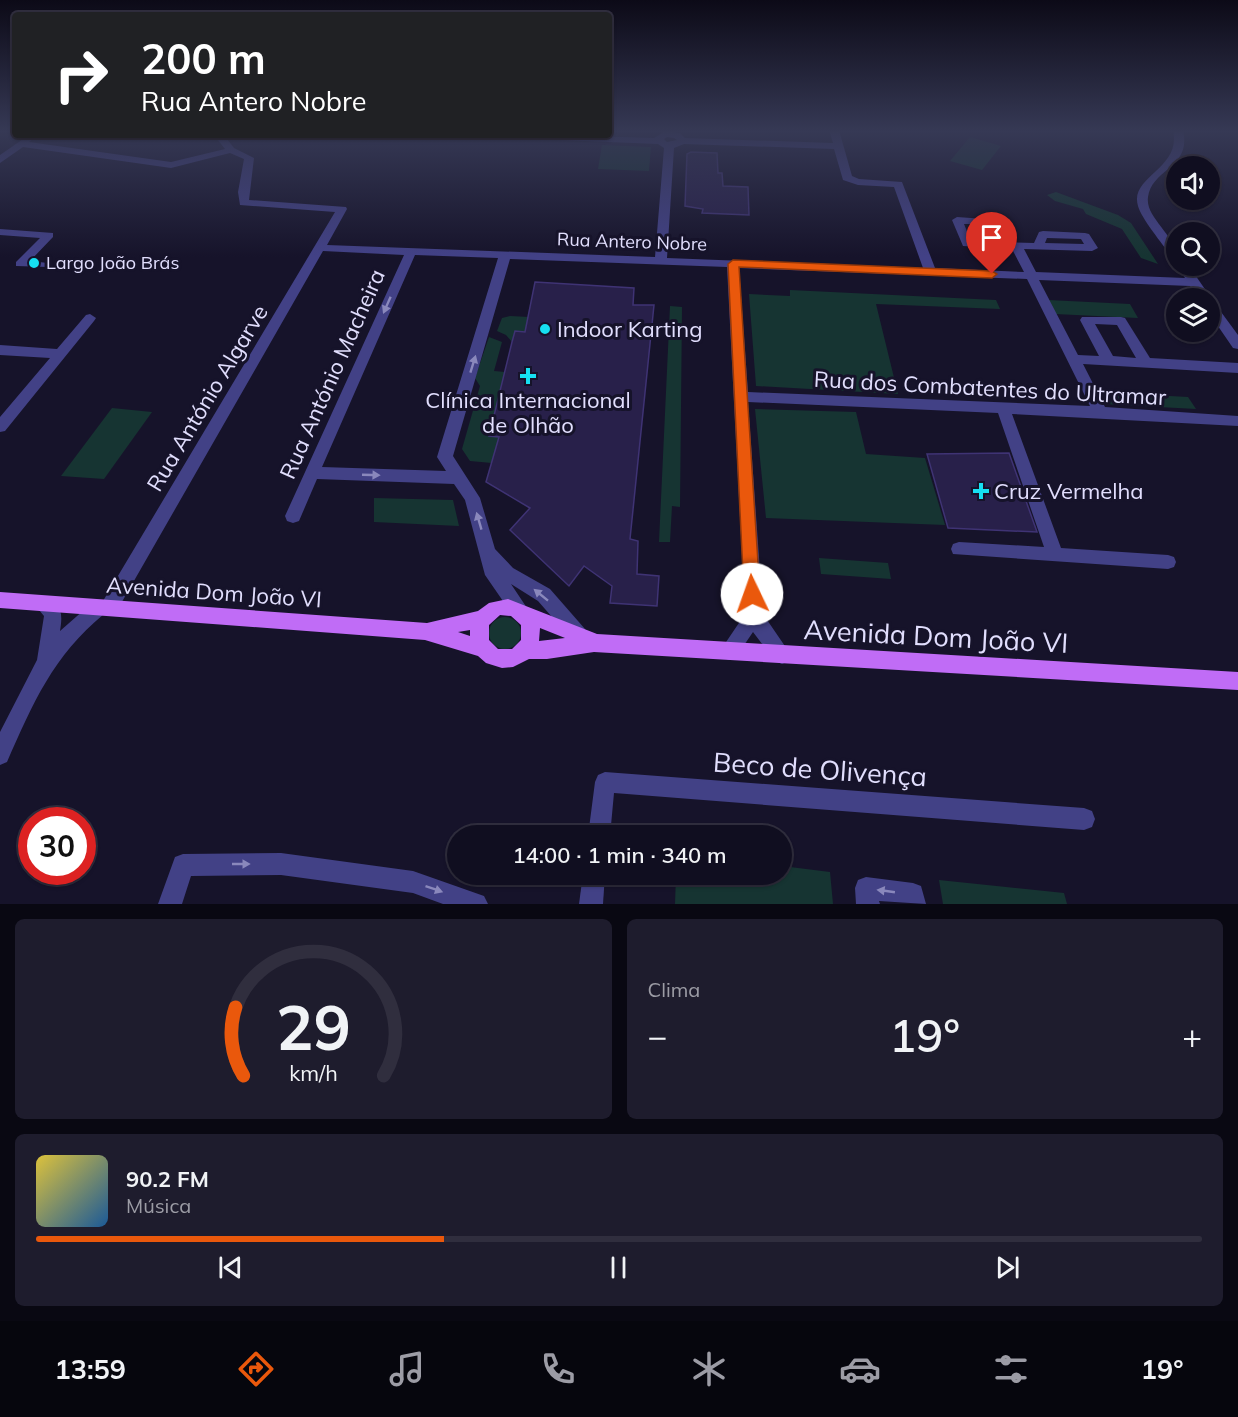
<!DOCTYPE html>
<html lang="pt">
<meta charset="utf-8">
<style>
:root{--surface:#100e20;--page:#1e1c2d;--text:#f1f3f6;--muted:#9c9ca5;--line:#302e3e;--accent:#ea580c}
body{margin:0;font-family:Mulish,sans-serif;background:var(--page);color:var(--text);height:100vh;display:flex;flex-direction:column;font-size:22px;white-space:nowrap}
*{box-sizing:border-box;margin:0}
p{font-size:20px;color:var(--muted)}
.icon{flex:none;width:33px;height:33px;fill:none;stroke:currentColor;stroke-width:2;stroke-linecap:round;stroke-linejoin:round}
.map{position:relative;height:904px;overflow:hidden}
.sheet{display:flex;flex-direction:column;gap:15px;padding:15px;background:#090812;flex:1}
.sheet>*{flex:none}
.banner{position:absolute;left:12px;top:12px;width:600px;height:126px;border-radius:6px;box-shadow:0 2px 4px #0004,0 0 0 2px var(--line);background:#202124;color:#fff;overflow:hidden}
.fabs{position:absolute;left:1166px;top:156px;display:grid;gap:12px}
.fabs a{display:grid;place-items:center;width:54px;height:54px;border-radius:50%;background:var(--surface);box-shadow:0 2px 4px #0004,0 0 0 2px var(--line);font-size:30px}
.speed{position:absolute;left:18px;top:807px;display:flex;gap:12px;font-size:30px;font-weight:700;text-align:center}
.speed>*{display:grid;place-content:center;width:78px;height:78px;border-radius:50%;background:var(--surface);box-shadow:0 2px 4px #0004,0 0 0 2px var(--line);line-height:1}
.speed .limit{border:9px solid #d22;background:#fff;color:#111}
.pin{position:absolute;display:grid;place-items:center;width:51px;height:51px;color:#fff;margin:-62px -26px;border-radius:50% 50% 50% 0;rotate:-45deg;box-shadow:0 0 6px #0007}
.pin .icon{rotate:45deg}
.me{position:absolute;width:66px;margin:-33px;rotate:357deg;stroke-linejoin:round;filter:drop-shadow(0 0 4px #0008)}
.turn{display:flex;align-items:center;gap:21px;height:126px;padding:0 30px;font-size:27px}
.turn .icon{width:78px;height:78px;stroke-width:2.5}
.turn b{display:block;font-size:42px;line-height:51px}
.big{font-size:45px;font-weight:600;line-height:1.1}
.sheet .card{flex:1;display:flex;flex-direction:column;justify-content:center;gap:9px;min-width:0;padding:0 21px;border-radius:9px;background:var(--page)}
.sheet .dial{align-items:center;gap:0}
.dial svg{height:156px;overflow:visible;fill:none;stroke:var(--line);stroke-width:7;stroke-linecap:round;text-anchor:middle}
.dial text{fill:var(--text);stroke:none}
.song{display:flex;align-items:center;gap:18px}
.cover{width:72px;height:72px;border-radius:9px;background:linear-gradient(135deg,hsl(50 70% 55%),hsl(210 70% 35%))}
.played{height:6px;border-radius:3px;background:linear-gradient(90deg,var(--accent) 35%,var(--line) 35%)}
.keys{display:flex;justify-content:space-around;direction:ltr}
.heat{display:flex;justify-content:space-between;align-items:center;font-size:33px;direction:ltr}
.sheet .tiles{flex:1;display:grid;gap:15px;grid-template-columns:1fr 1fr}
.card:last-child{grid-column:span 2}
.trip{position:absolute;left:447px;top:825px;width:345px;height:60px;border-radius:30px;background:var(--surface);box-shadow:0 2px 4px #0004,0 0 0 2px var(--line);font-weight:600;line-height:60px;text-align:center}
.tabs{display:flex;height:96px;justify-content:space-around;align-items:center;background:#06060d;color:var(--muted)}
.tabs .icon{width:42px;height:42px}
.tabs .on{color:var(--accent)}
.tabs b{font-size:27px;color:var(--text)}
.map>svg:first-child{display:block}
.green{fill:#163432}
.building{fill:#28204a;stroke:#3f3374;stroke-width:1.5}
.lines{fill:none;stroke-linecap:round;stroke-linejoin:round}
.minor{fill:#424186;fill-rule:evenodd}
.major{fill:#c06cf6;fill-rule:evenodd}
.oneway{fill:#8a88bc}
.route{fill:#ea580c;stroke:#983908;stroke-width:1.5}
.poi-dot{fill:#16dff1;stroke:#16132a;stroke-width:2}
.labels{text-anchor:middle;stroke-width:6;stroke-linejoin:round;paint-order:stroke}
.far-street-label{font-size:18px;fill:#e1defd;stroke:#16132a}
.far-poi-label{font-size:18px;fill:#e1defd;stroke:#16132a;text-anchor:start}
.poi-label{font-size:22px;fill:#e1defd;stroke:#16132a;text-anchor:start}
.street-label{font-size:22px;fill:#e1defd;stroke:#16132a}
.near-street-label{font-size:27px;fill:#e1defd;stroke:#16132a}
</style>
<div class="map">
<svg width="1238" height="904" viewBox="0 0 1238 904">
<rect width="100%" height="100%" fill="#16132a"/>
<g class="green">
<path d="M970,137L1001,146L982,170L950,161Z"/>
<path d="M602,145L651,147L649,171L598,169Z"/>
<path d="M1056,192L1118,215L1131,223L1158,264L1141,258L1122,229L1086,214L1083,209L1055,201L1047,195Z"/>
<path d="M790,290L996,300L1000,309L876,304L898,394L756,386L749,294L790,296Z"/>
<path d="M1048,300L1130,304L1138,318L1055,314Z"/>
<path d="M670,306L682,307L680,507L672,506L670,542H659Z"/>
<path d="M510,316L529,317L525,332L515,331L512,342L506,335L497,331L502,318Z"/>
<path d="M489,337L502,342L494,371L505,372L489,436L499,437L492,463L470,461L462,449L480,386L475,378Z"/>
<path d="M1096,392L1188,397L1196,409L1103,404Z"/>
<path d="M112,408L152,412L104,479L61,476Z"/>
<path d="M755,409L856,412L866,454L925,458L945,525L766,518Z"/>
<path d="M374,498L453,500L459,526L374,522Z"/>
<path d="M819,558L888,563L891,579L821,574Z"/>
<circle cx="505" cy="633" r="16"/>
<path d="M782,866L830,872L833,904H675L676,875L782,874Z"/>
<path d="M939,880L1064,893L1067,904H943Z"/>
</g>
<g class="building">
<path d="M691,152L717,153L718,173H722L723,186L748,187L749,215L702,213L703,209L685,206L687,154Z"/>
<path d="M535,282L634,288L633,305H654L630,539L638,541L637,574L659,576L657,606L610,603L612,586L584,566L569,586L510,530L530,508L486,482L499,437L489,436L512,342L515,331L525,332Z"/>
<path d="M1009,453L1037,532L948,528L927,454Z"/>
</g>
<g class="lines">
<g class="minor">
<path d="M829,130H839L852,176L859,179L902,182L935,268L1024,272L1012,249L963,246L952,220L957,217L985,219L996,242L1034,243L1039,232L1043,231L1085,233L1089,234L1098,248L1092,251L1024,249L1036,272L1185,278L1177,266H1189L1211,298L1210,300L1213,301L1238,335V349L1233,348L1209,313V298H1199L1190,286L1039,280L1078,355L1099,356L1080,320L1082,317H1121L1125,318L1150,358L1238,363V373L1083,364L1105,407L1238,416V426L1012,414L1061,548L1168,555L1174,557L1176,562L1174,567L1168,569L953,554L951,549L953,544L959,542L1044,547L998,413L748,402L763,614L791,655L789,661L782,664L775,661L753,632L736,657L729,660L722,657L720,651L745,614L727,267L510,259L453,456L480,498L495,549L513,568L550,589L585,629L588,635L585,641L579,644L573,641L538,601L511,584L529,611L526,617L520,619L514,617L485,575L465,500L454,484L317,479L299,521L293,523L287,521L285,516L404,255L323,251L115,614L109,616L104,614C53,656 33,703 7,762L0,765V732L37,660L44,616L34,604L37,598L43,596C62,603 63,613 60,631L93,602L99,600L103,601L335,212L240,205L238,192L244,159L230,153L171,168L23,147L0,163V155L29,135L34,138L29,142L171,162L225,149L214,135H224L234,148L254,158L249,200L346,207L347,209L327,245L655,257L664,148L658,144L560,140L555,137L557,135L654,138L665,131L680,133L685,138L833,143ZM667,137L674,138L677,140L667,142L664,139ZM684,144L834,149L843,180L858,185L894,187L923,268L667,258L674,148ZM964,224H977L985,241H971ZM1047,238L1081,239L1084,244L1045,243ZM415,255L498,258L437,457L446,471L322,467ZM739,268L1027,279L1090,406L748,392ZM1095,324L1117,325L1136,358L1113,356Z"/>
<path d="M1173,130H1183C1192,168 1152,168 1148,197C1145,218 1176,234 1176,258L1172,257C1164,246 1141,218 1138,206C1129,176 1182,169 1173,130Z"/>
<path d="M0,229L53,233V237L30,261L48,263V267L16,266V262L40,238L0,235Z"/>
<path d="M90,314L96,318L94,321L5,431L0,432V417L50,358L0,355V345L57,349L86,315Z"/>
<path d="M605,772L1084,808L1092,811L1095,819L1092,827L1084,830L614,793L610,836H588L595,782L598,775Z"/>
<path d="M281,853L413,871L484,896L488,904H443L413,893L281,875L191,876L182,904H158L175,857L183,854Z"/>
<path d="M583,874H605L603,904H579Z"/>
<path d="M866,877L913,883L921,886L926,904L879,901L880,904H856L855,888L858,880Z"/>
</g>
<path class="major" d="M0,592L427,623L478,611L489,603L508,599L597,634L1238,672V690L594,652L547,659H529L513,667L502,668L486,663L478,656L425,640L0,608ZM500,615L511,616L521,625V640L512,649H498L489,640V625ZM540,628L565,638L539,641ZM470,630V636L458,632Z"/>
</g>
<defs><path id="oneway-solid" d="M-6-.8H1V-3.2L6.5 0L1 3.2V.8H-6Z" transform="scale(1.5)"/></defs>
<g class="oneway">
<use href="#oneway-solid" transform="translate(387 305) rotate(114)"/>
<use href="#oneway-solid" transform="translate(473 364) rotate(-73)"/>
<use href="#oneway-solid" transform="translate(371 475) rotate(2)"/>
<use href="#oneway-solid" transform="translate(479 521) rotate(-106)"/>
<use href="#oneway-solid" transform="translate(541 595) rotate(-141)"/>
<use href="#oneway-solid" transform="translate(241 864)"/>
<use href="#oneway-solid" transform="translate(434 889) rotate(19)"/>
<use href="#oneway-solid" transform="translate(886 891) rotate(-172)"/>
</g>
<linearGradient id="sky" x2="0" y2="1"><stop stop-color="#0c0a17"/><stop offset="0.51" stop-color="#363955"/><stop offset="1" stop-color="#363955" stop-opacity="0"/></linearGradient>
<rect width="1238" height="257" fill="url(#sky)"/>
<path class="route" d="M733,260L992,271L997,274L992,278L739,267L760,594L758,599L752,601L747,599L744,594L728,264Z"/>
<g class="poi-dot">
<circle cx="34" cy="263" r="6"/>
<circle cx="545" cy="329" r="6"/>
<path d="M525 367h6v6h6v6h-6v6h-6v-6h-6v-6h6z"/>
<path d="M978 482h6v6h6v6h-6v6h-6v-6h-6v-6h6z"/>
</g>
<g class="labels">
<g class="far-street-label">
<text transform="translate(632 242) rotate(2)" y="6">Rua Antero Nobre</text>
</g>
<g class="far-poi-label">
<text x="46" y="269">Largo João Brás</text>
</g>
<g class="poi-label">
<text x="557" y="337">Indoor Karting</text>
<text x="528" y="408" text-anchor="middle">Clínica Internacional<tspan x="528" dy="25">de Olhão</tspan></text>
<text x="994" y="499">Cruz Vermelha</text>
</g>
<g class="street-label">
<text transform="translate(332 374) rotate(-66)" y="8">Rua António Macheira</text>
<text transform="translate(990 388) rotate(3)" y="8">Rua dos Combatentes do Ultramar</text>
<text transform="translate(207 398) rotate(-59)" y="8">Rua António Algarve</text>
<text transform="translate(214 592) rotate(4)" y="8">Avenida Dom João VI</text>
</g>
<g class="near-street-label">
<text transform="translate(936 637) rotate(3)" y="9">Avenida Dom João VI</text>
<text transform="translate(820 770) rotate(4)" y="9">Beco de Olivença</text>
</g>
</g>
</svg>
<div class="fabs">
<a><svg class="icon" aria-label="sound" viewBox="0 0 24 24"><path d="M4 9h4l5-4v14l-5-4H4zM17 9q2 3 0 6"/></svg></a>
<a><svg class="icon" aria-label="search" viewBox="0 0 24 24"><circle cx="10" cy="10" r="6"/><path d="M15 15l6 6"/></svg></a>
<a><svg class="icon" aria-label="layers" viewBox="0 0 24 24"><path d="M12 4l9 5-9 5-9-5zM3 14l9 5 9-5"/></svg></a>
</div>
<div class="speed"><div class="limit">30</div></div>
<div class="pin" style="left:992px;top:274px;background:#d93025"><svg class="icon" aria-label="arrive" viewBox="0 0 24 24"><path d="M6 21V4h12l-3 4 3 4H6"/></svg></div>
<svg class="me" style="left:752px;top:594px" viewBox="-20 -20 40 40"><circle r="19" fill="#fff"/><path d="M0-13L10 11 0 6-10 11z" fill="#ea580c"/></svg>
<div class="trip">14:00 · 1 min · 340 m</div>
<div class="banner">
<div class="turn"><svg class="icon" aria-label="right" viewBox="0 0 24 24"><path d="M7 20v-9h11M14 6l5 5-5 5"/></svg><div><b>200 m</b>Rua Antero Nobre</div></div>
</div>
</div>
<section class="sheet">
<div class="tiles">
<div class="card dial"><svg viewBox="0 0 100 80">
<path d="M14 69A42 42 0 1 1 86 69"/>
<path d="M14 69A42 42 0 0 1 10 34" stroke="#ea580c"/>
<text x="50" y="56" font-size="32" font-weight="700">29</text>
<text x="50" y="72" font-size="11">km/h</text>
</svg></div>
<div class="card"><p>Clima</p>
<div class="heat"><a>−</a><b class="big">19°</b><a>+</a></div>
</div>
<div class="card">
<div class="song"><i class="cover"></i><div><b>90.2 FM</b><p>Música</p></div></div>
<div class="played"></div>
<div class="keys"><svg class="icon" aria-label="previous" viewBox="0 0 24 24"><path d="M18 5L8 12l10 7zM5 5v14"/></svg><svg class="icon" aria-label="pause" viewBox="0 0 24 24"><path d="M8 5v14M16 5v14"/></svg><svg class="icon" aria-label="next" viewBox="0 0 24 24"><path d="M6 5l10 7-10 7zM19 5v14"/></svg></div>
</div>
</div>
</section>
<nav class="tabs">
<b>13:59</b>
<svg class="icon on" aria-label="directions" viewBox="0 0 24 24"><path d="M12 3l9 9-9 9-9-9zM9 14v-3h6M13 9l2 2-2 2"/></svg>
<svg class="icon" aria-label="music" viewBox="0 0 24 24"><path d="M9 18V5l10-2v13"/><circle cx="6" cy="18" r="3"/><circle cx="16" cy="16" r="3"/></svg>
<svg class="icon" aria-label="phone" viewBox="0 0 24 24"><path d="M5 4h4l2 5-3 2q2 4 5 5l2-3 5 2v4C11 20 4 13 5 4z"/></svg>
<svg class="icon" aria-label="climate" viewBox="0 0 24 24"><path d="M12 3v18M4 7l16 10M4 17L20 7"/></svg>
<svg class="icon" aria-label="car" viewBox="0 0 24 24"><path d="M5 17H2v-5l4-1 3-4h7l3 4 3 1v5h-3M9 17h6M6 11h13"/><circle cx="7" cy="17" r="2"/><circle cx="17" cy="17" r="2"/></svg>
<svg class="icon" aria-label="filters" viewBox="0 0 24 24"><path d="M4 7h16M4 17h16"/><circle cx="9" cy="7" r="2"/><circle cx="15" cy="17" r="2"/></svg>
<b>19°</b>
</nav>
